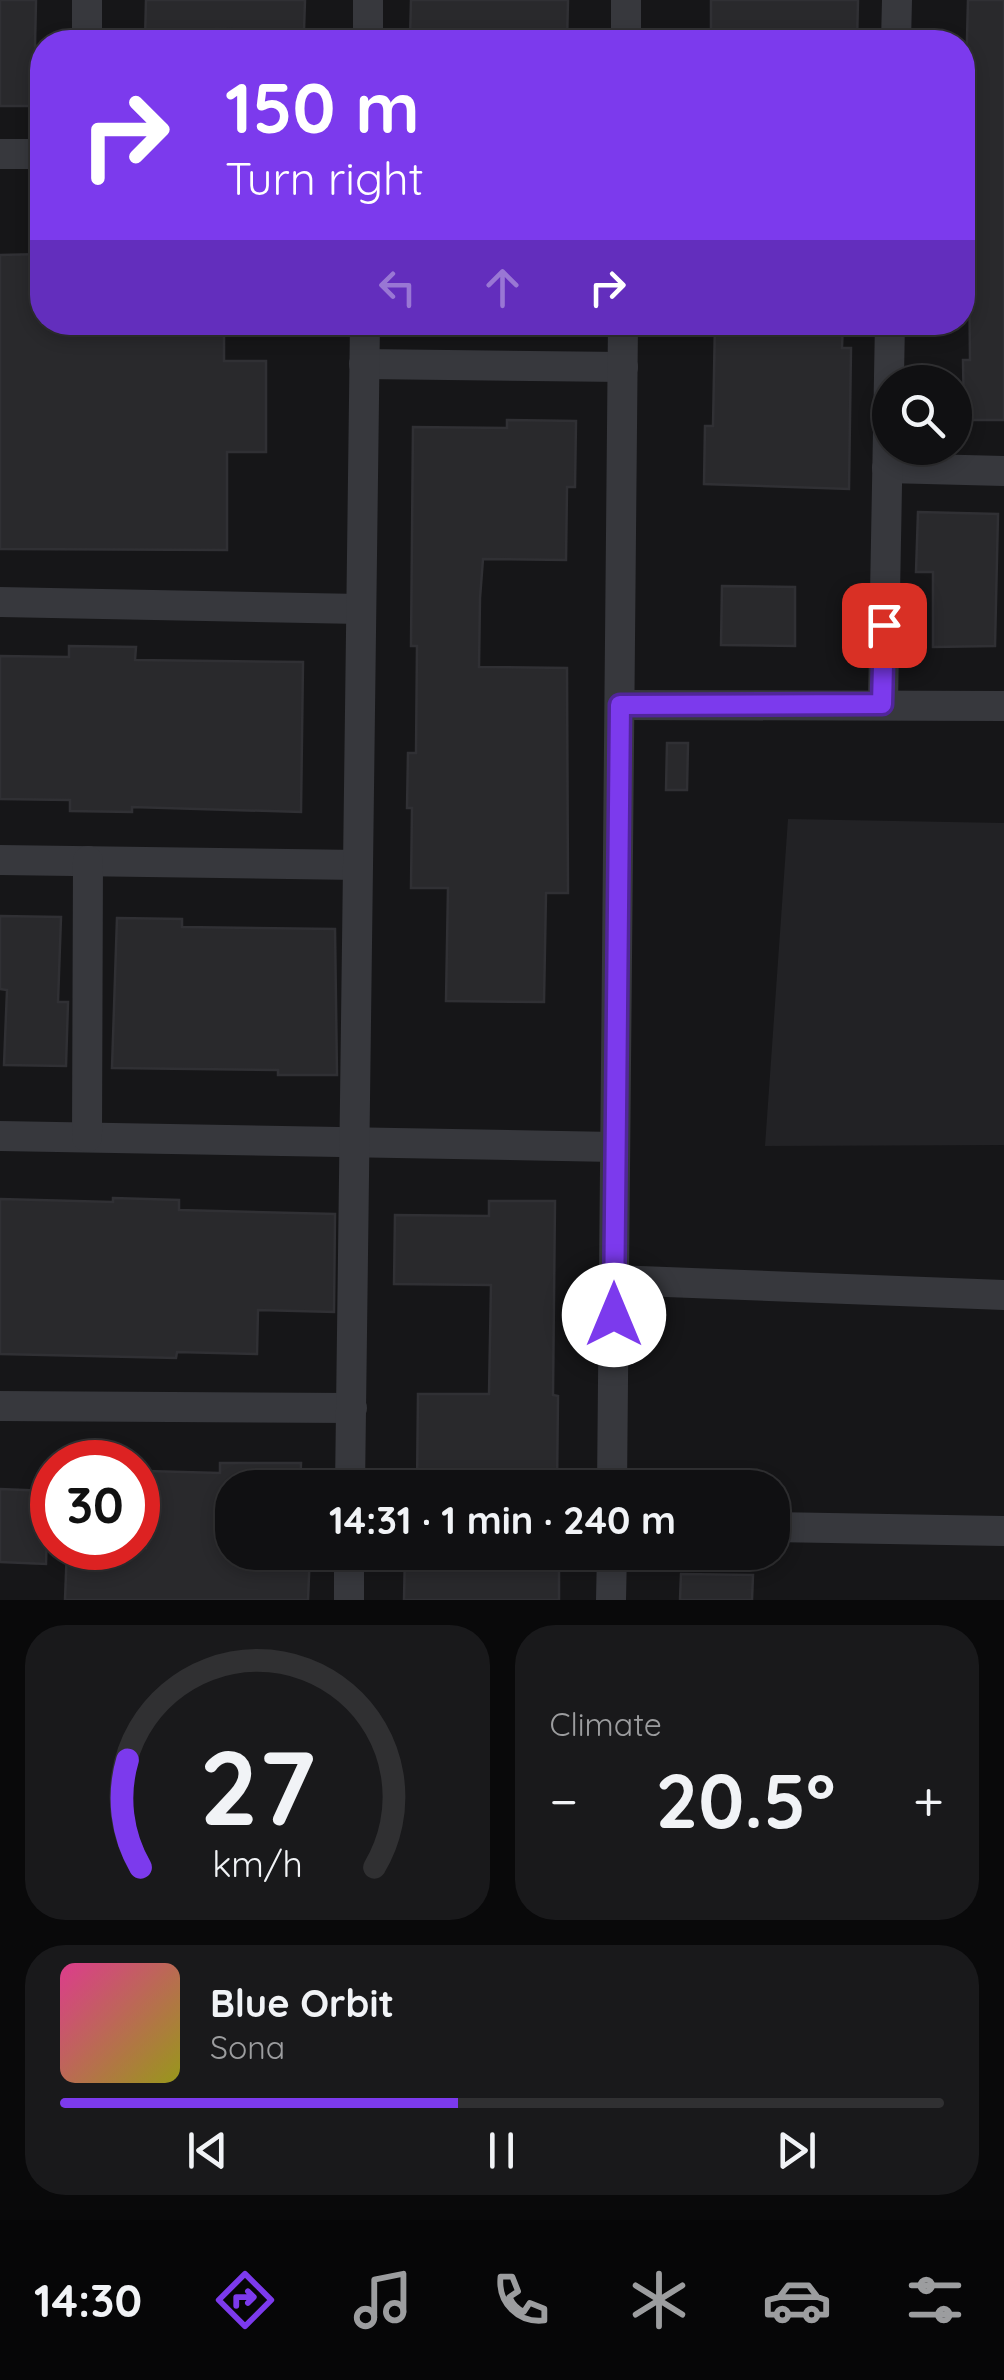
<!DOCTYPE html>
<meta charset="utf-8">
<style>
:root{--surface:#101012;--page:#19191b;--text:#f1f3f6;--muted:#9c9d9f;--line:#303032;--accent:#7c3aed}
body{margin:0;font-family:Quicksand,sans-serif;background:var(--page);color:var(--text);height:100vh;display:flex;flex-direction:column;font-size:38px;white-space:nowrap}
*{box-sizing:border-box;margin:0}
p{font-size:32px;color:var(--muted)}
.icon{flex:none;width:55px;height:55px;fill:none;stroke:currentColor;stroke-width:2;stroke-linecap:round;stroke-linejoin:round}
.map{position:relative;height:1600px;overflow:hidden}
.side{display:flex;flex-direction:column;gap:25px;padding:25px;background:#09090a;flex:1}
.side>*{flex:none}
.guide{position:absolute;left:30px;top:30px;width:945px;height:305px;border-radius:40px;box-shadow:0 5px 15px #0003,0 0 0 2px var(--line);background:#7c3aed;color:#fff;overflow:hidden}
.controls{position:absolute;left:872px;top:365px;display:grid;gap:20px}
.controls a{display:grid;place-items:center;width:100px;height:100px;border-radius:50%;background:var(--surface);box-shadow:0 5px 15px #0003,0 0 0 2px var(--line);font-size:50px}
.speed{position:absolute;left:30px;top:1440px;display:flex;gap:20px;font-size:50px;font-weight:700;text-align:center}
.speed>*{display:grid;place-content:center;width:130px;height:130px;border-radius:50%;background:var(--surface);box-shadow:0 5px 15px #0003,0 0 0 2px var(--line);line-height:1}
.speed .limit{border:15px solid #d22;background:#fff;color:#111}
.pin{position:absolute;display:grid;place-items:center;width:85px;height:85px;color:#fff;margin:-42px;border-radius:20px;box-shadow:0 5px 15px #0006}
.me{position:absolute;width:110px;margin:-55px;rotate:0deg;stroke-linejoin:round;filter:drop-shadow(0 0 8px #0008)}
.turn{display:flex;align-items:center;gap:35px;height:210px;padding:0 30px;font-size:45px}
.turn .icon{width:130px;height:130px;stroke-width:2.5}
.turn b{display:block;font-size:70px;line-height:85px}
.lanes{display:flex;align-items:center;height:95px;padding:0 30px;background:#0003;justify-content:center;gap:50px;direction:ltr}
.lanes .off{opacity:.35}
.big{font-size:75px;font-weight:700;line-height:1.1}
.side .tile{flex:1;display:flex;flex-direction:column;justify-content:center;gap:15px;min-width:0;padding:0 35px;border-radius:40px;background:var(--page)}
.side .dial{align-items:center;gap:0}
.dial svg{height:260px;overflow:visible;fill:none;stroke:var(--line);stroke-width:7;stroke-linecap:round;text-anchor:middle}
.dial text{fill:var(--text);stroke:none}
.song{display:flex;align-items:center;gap:30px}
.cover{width:120px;height:120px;border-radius:15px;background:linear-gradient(135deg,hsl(330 70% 55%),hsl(60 70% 35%))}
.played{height:10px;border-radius:5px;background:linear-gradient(90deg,var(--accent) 45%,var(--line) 45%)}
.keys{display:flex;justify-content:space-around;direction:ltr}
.heat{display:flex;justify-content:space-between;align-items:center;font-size:55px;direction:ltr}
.side .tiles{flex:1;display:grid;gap:25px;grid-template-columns:1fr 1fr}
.tile:last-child{grid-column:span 2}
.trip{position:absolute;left:215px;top:1470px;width:575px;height:100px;border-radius:40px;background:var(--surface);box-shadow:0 5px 15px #0003,0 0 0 2px var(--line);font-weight:700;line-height:100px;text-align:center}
.menu{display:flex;height:160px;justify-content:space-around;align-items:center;background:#060607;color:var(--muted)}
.menu .icon{width:70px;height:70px}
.menu .current{color:var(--accent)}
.menu b{font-size:45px;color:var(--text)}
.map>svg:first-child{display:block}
.built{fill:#222225}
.building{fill:#29292c;stroke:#303034;stroke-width:2.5}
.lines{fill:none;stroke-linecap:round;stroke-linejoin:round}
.street{stroke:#37383d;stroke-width:30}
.route-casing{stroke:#51269a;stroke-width:25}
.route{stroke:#7c3aed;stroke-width:18}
</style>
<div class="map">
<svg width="1004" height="1600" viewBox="0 0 1004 1600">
<rect width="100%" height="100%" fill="#161618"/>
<path class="built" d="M788,819L1004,823V1145L765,1146Z"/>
<g class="building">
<path d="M0,0H36L35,46H42L41,106H0Z"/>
<path d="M146,0H305L304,30L216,29V42H145Z"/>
<path d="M411,0H568L567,42H410Z"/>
<path d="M711,0H858L857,42H711Z"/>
<path d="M968,0H1004V420H964L963,360H970L969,254H962V117H965Z"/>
<path d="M42,254V322H224V361H266V452H227V550L0,549V255Z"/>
<path d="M715,322H843L842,348H851L849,489L704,484L705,426H713Z"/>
<path d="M507,420L576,421L575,487H567L566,560L483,559L480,598L479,667L567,668L568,893H546L544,1002L446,1001L448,888H411L412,808H407L408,753H416L417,646H411L413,427L507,428Z"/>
<path d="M918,512L998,514L995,646L933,647V572H916Z"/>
<path d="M722,586L795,587V646L721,645Z"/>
<path d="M69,646L136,647L135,660L303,662L301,812L132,807V812L70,811V800L0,799V656L69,657Z"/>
<path d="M667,743H688L687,790H666Z"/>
<path d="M0,916L61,917L58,1002H68L66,1066L4,1065L7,990L0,989Z"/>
<path d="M117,918L182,919V927L335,929L337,1075H278V1070L112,1068Z"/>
<path d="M113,1198L179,1200V1210L335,1214L334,1312L258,1310L257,1354L177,1352L176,1358L0,1354V1199L113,1202Z"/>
<path d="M489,1201H555L553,1395L558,1396L557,1488H417L418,1394H489L491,1285L394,1284L395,1215L489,1216Z"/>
<path d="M220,1463H301L300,1488H232V1552H310L308,1600H65L67,1548H146L148,1471L220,1473Z"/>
<path d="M0,1489L48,1491L46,1564L0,1562Z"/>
<path d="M405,1552H559V1600H404Z"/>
<path d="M681,1574L753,1575L752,1600H680Z"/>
</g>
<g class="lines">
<g class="street">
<path d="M87,42V0"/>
<path d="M368,42V0"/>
<path d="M626,42V0"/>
<path d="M896,42L897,0"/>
<path d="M0,154H42"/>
<path d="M364,364L623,367"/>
<path d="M887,468L1004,471"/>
<path d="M0,602L361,609"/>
<path d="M883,704L890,322"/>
<path d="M620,705L1004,706"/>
<path d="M0,860L358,865"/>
<path d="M0,1136L615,1147"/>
<path d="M87,1137L88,861"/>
<path d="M614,1280L1004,1295"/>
<path d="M0,1406L352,1408"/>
<path d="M350,1488L365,322"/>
<path d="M612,1488L623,322"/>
<path d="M772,1527L1004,1531"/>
<path d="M349,1600V1552"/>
<path d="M611,1600L612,1552"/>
</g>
</g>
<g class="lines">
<defs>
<path id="route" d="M614,1315L620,705L882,704L884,625"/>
</defs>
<use href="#route" class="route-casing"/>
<use href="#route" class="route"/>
</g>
</svg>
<div class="controls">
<a><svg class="icon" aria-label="search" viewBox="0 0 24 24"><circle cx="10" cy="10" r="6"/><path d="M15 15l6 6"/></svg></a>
</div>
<div class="speed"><div class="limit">30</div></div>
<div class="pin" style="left:884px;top:625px;background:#d93025"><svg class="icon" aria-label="arrive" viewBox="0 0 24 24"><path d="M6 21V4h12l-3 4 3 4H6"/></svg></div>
<svg class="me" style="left:614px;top:1315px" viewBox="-20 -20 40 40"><circle r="19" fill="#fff"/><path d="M0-13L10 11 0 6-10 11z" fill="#7c3aed"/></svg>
<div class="trip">14:31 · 1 min · 240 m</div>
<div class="guide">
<div class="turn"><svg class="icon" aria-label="right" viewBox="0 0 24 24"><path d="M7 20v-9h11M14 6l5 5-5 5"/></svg><div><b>150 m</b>Turn right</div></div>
<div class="lanes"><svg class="icon off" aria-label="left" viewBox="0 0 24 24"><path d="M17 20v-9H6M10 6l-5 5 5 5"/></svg><svg class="icon off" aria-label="ahead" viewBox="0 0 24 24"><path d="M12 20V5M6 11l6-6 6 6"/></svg><svg class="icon" aria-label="right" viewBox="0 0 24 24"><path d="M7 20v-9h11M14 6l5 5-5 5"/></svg></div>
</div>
</div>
<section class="side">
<div class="tiles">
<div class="tile dial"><svg viewBox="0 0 100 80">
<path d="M14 69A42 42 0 1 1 86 69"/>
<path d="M14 69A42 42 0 0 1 10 36" stroke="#7c3aed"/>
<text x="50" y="56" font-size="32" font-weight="700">27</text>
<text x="50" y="72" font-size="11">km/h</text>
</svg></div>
<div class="tile"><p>Climate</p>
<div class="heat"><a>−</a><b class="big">20.5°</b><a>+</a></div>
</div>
<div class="tile">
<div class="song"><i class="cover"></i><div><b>Blue Orbit</b><p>Sona</p></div></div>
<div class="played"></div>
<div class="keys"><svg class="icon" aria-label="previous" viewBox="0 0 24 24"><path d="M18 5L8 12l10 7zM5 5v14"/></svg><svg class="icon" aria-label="pause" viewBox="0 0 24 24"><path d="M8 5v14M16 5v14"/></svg><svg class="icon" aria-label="next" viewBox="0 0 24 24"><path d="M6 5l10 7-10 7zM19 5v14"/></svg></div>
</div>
</div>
</section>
<nav class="menu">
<b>14:30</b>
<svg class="icon current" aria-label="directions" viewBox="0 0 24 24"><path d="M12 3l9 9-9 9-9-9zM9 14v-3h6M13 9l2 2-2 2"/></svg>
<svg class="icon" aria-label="music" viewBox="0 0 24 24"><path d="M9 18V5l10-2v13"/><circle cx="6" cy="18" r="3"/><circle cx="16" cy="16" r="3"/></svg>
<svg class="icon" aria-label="phone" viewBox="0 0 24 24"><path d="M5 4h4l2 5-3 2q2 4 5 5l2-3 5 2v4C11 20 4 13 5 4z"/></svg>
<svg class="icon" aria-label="climate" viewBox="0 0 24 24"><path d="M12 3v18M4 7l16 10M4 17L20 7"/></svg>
<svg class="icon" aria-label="car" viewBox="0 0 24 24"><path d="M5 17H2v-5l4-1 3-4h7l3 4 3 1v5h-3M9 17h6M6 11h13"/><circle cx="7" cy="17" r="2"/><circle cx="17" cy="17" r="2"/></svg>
<svg class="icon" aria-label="filters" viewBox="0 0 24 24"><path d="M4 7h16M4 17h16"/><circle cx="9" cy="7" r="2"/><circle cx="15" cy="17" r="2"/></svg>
</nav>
